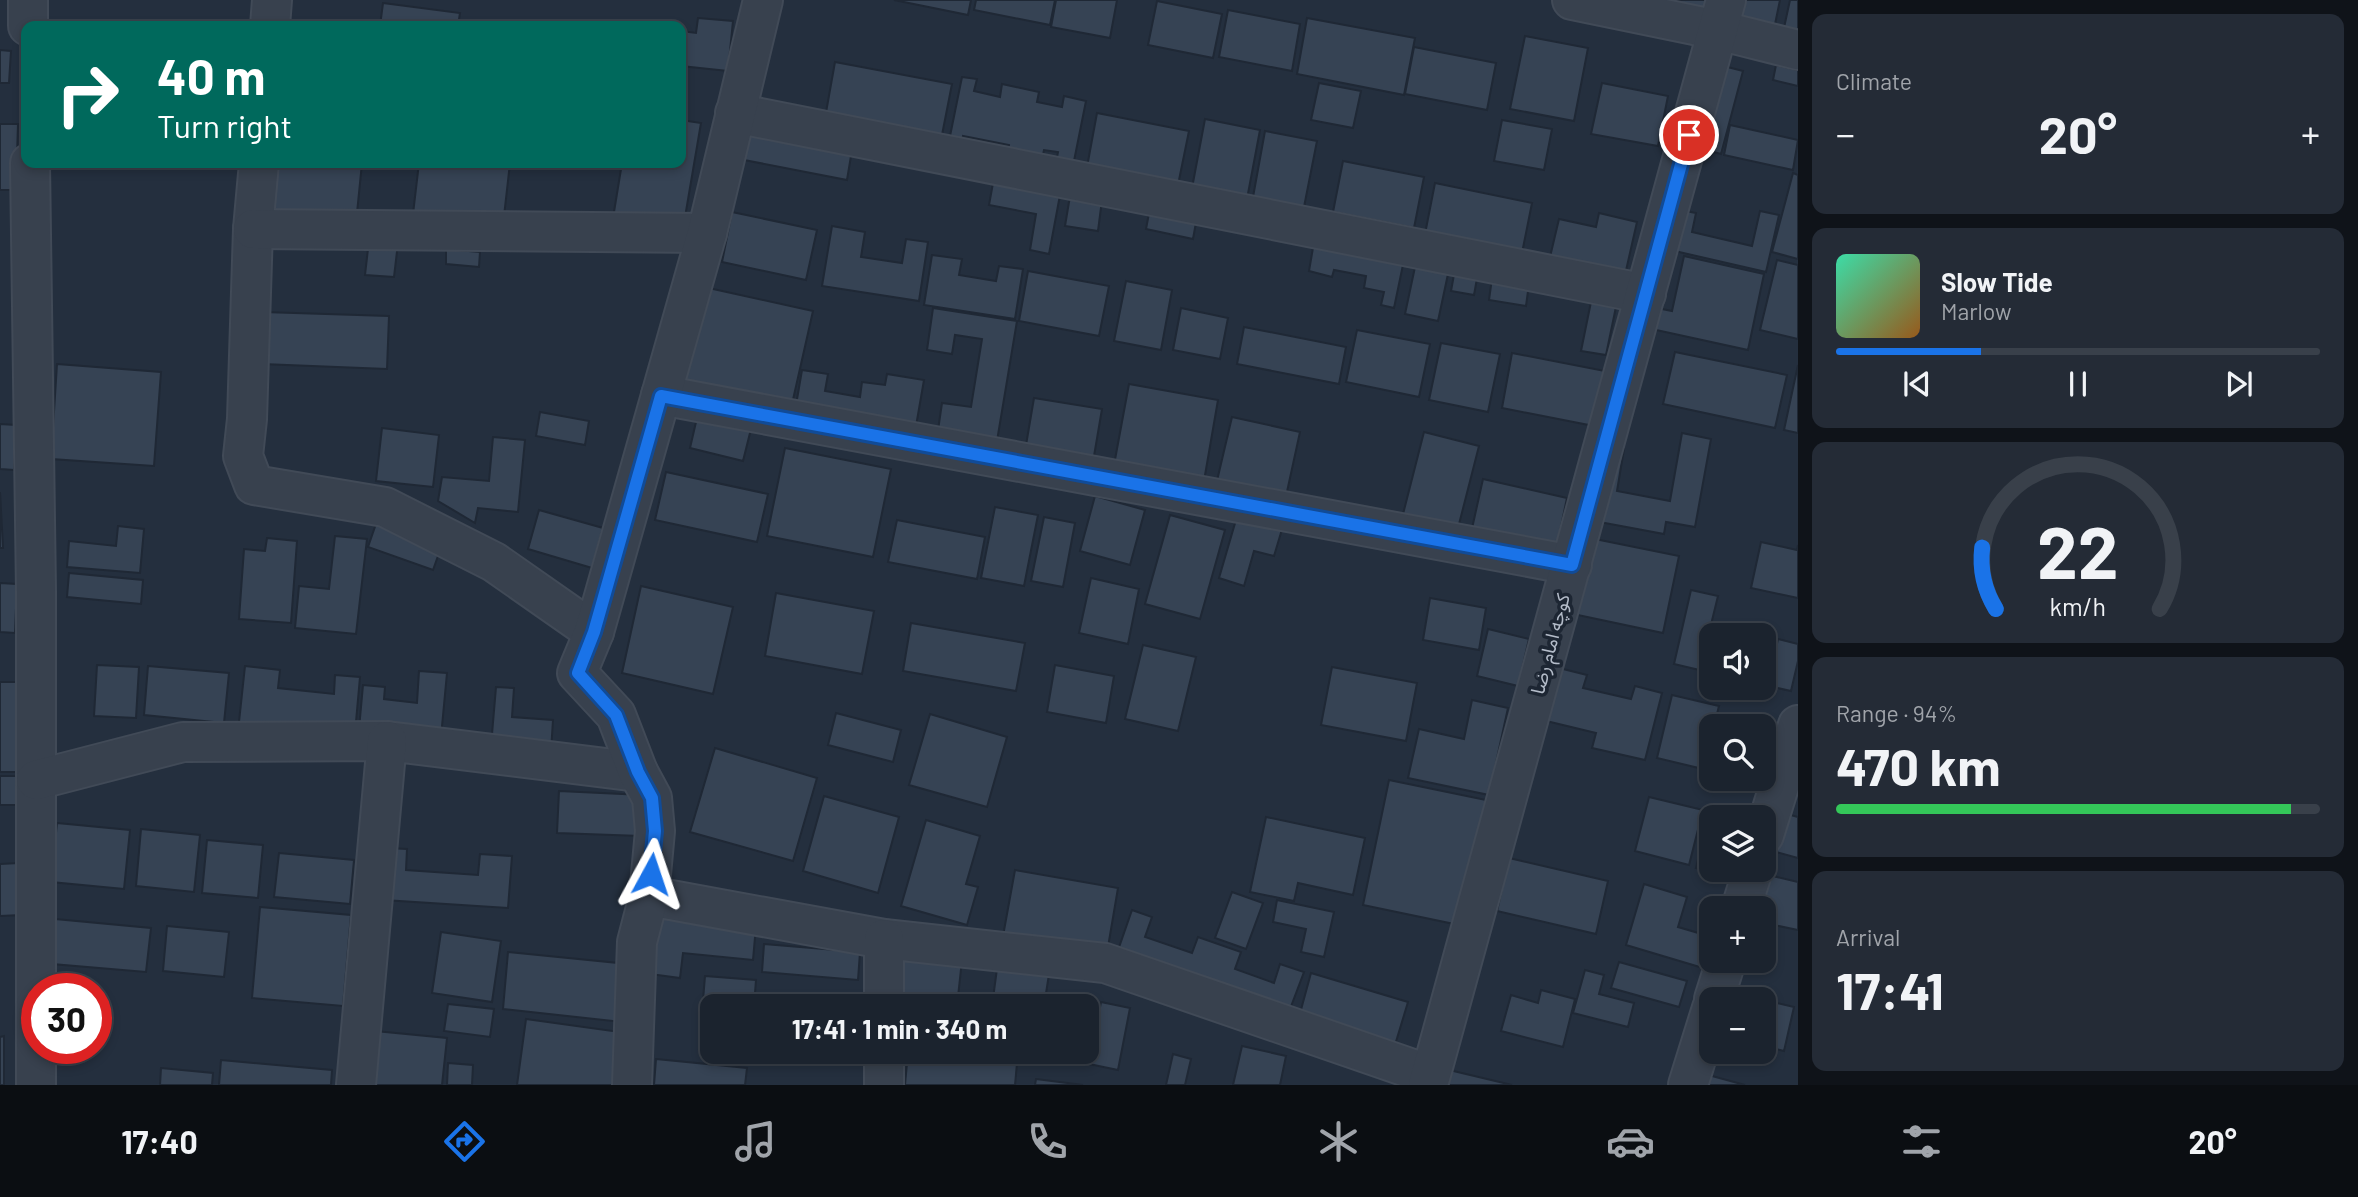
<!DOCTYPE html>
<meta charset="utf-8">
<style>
:root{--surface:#1b232e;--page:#242b36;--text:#f1f3f6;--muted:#a0a4aa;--line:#39404a;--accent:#1a73e8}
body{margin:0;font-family:Barlow,"Noto Sans Arabic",sans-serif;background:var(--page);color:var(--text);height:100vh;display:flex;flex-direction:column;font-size:26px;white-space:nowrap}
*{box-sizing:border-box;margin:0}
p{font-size:23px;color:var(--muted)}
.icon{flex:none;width:38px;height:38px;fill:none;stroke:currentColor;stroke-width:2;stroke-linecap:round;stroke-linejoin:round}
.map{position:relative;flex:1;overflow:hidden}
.panel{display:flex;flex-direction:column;gap:14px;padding:14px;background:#0f1319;width:560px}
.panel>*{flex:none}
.top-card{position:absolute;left:21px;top:21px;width:665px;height:147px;border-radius:14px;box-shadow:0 4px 10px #0003,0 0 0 2px var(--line);background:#00695c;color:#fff;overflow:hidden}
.tools{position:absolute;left:1699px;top:623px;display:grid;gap:14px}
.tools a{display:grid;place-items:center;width:77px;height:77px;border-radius:14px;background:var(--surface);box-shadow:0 4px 10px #0003,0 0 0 2px var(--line);font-size:35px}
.speed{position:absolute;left:21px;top:973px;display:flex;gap:14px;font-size:35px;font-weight:700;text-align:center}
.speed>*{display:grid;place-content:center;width:91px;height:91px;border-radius:50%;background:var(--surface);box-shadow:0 4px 10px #0003,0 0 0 2px var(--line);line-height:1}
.speed .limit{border:10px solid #d22;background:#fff;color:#111}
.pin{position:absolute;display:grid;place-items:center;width:60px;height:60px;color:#fff;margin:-30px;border:4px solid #fff;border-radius:50%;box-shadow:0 2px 7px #0007}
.me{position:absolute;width:77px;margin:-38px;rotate:5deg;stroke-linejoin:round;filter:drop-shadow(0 0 5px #0008)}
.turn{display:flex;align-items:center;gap:24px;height:147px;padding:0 21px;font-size:32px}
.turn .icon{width:91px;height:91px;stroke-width:2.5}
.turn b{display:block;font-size:49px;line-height:60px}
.big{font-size:52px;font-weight:700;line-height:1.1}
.panel .widget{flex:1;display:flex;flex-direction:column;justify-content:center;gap:10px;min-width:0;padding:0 24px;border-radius:14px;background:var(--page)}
.panel .dial{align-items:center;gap:0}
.dial svg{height:182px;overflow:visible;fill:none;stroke:var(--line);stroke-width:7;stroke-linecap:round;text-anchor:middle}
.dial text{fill:var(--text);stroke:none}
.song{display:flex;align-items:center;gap:21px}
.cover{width:84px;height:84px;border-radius:10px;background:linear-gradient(135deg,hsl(160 70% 55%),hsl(30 70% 35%))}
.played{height:7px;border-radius:4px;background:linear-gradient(90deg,var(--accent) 30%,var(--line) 30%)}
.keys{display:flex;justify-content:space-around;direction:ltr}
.heat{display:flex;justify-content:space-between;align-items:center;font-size:38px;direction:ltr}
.charge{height:10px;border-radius:5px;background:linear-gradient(90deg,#34c759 94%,var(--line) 0)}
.trip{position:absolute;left:700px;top:994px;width:399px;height:70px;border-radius:14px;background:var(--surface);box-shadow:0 4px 10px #0003,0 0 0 2px var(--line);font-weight:700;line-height:70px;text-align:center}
.menu{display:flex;height:112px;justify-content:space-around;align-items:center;background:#0b0e12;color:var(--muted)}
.menu .icon{width:49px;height:49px}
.menu .on{color:var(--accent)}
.menu b{font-size:32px;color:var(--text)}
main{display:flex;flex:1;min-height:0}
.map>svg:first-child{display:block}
.building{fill:#364354;stroke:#1f2835;stroke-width:2}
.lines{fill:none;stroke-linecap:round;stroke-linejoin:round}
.minor-casing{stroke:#414a57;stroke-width:42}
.minor{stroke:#38414e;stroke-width:38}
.route-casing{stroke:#114b97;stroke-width:18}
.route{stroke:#1a73e8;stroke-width:12}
.labels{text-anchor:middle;stroke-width:7;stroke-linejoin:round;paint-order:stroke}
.street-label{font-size:19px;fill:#b4bcc9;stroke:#1d2633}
</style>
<main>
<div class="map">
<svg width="1798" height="1085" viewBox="0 0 1798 1085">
<rect width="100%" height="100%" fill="#242f3e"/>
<g class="building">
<path d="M894,0H971L968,15Z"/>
<path d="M976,0H1055L1050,25L974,10Z"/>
<path d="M1056,0H1117L1110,38L1051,27Z"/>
<path d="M1672,0H1719L1712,26L1668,15Z"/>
<path d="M1735,0H1780L1773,34L1730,24Z"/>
<path d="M1790,0H1798V41L1782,37Z"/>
<path d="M1157,1L1222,14L1213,58L1148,45Z"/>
<path d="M383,3L460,13L458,26H380Z"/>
<path d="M1228,10L1300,24L1292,71L1219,57Z"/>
<path d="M698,18L733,21L728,71L681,66V31L696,33Z"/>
<path d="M1307,18L1415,38L1404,95L1297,74Z"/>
<path d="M1525,36L1588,48L1574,121L1510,109Z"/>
<path d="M1414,47L1496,63L1487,110L1405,94Z"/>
<path d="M0,50L11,51L9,83H0Z"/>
<path d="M835,62L952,84L941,140L825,118Z"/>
<path d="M1716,64L1743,71L1721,154L1694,147Z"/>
<path d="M1776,65L1798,70V86L1773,80Z"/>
<path d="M962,77L977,79L974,91L1000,97L1002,84L1039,92L1037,102L1062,107L1064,96L1086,101L1073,166L1056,162L1058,152L1044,150L1042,159L1008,153L1009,145L963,136L962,144L949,141Z"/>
<path d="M1319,83L1361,91L1353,128L1311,120Z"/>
<path d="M1602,83L1668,96L1658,146L1591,134Z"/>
<path d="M1097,113L1189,131L1178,185L1087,167Z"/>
<path d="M1205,119L1260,130L1247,199L1192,188Z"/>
<path d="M681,120L701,123L683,229L613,218L622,163H681Z"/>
<path d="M1502,120L1552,129L1544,170L1494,161Z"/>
<path d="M0,124H18L16,190H0Z"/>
<path d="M1730,125L1798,140L1793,170L1724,155Z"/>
<path d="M744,130L852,150L847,180L739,159Z"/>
<path d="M1265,131L1317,141L1304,207L1253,197Z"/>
<path d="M1343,161L1424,177L1414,228L1333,212Z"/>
<path d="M275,163H362L356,223L270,215Z"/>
<path d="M419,163H510L503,225L413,214Z"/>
<path d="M1793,173L1798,175V259L1772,252Z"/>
<path d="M993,183L1060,195L1049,254L1030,250L1036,214L989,205Z"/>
<path d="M1435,183L1532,203L1522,253L1425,234Z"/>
<path d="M1070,196L1102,200L1098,231L1065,226Z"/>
<path d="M1150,208L1197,217L1193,239L1146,229Z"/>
<path d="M1675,209L1696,213L1692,232L1752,246L1760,211L1779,215L1766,272L1666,249Z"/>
<path d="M732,212L817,230L806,280L722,262Z"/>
<path d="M1599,213L1637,222L1625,275L1550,257L1559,219L1596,227Z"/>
<path d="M832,226L865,232L861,257L902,263L906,239L928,242L919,301L822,286Z"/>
<path d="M369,240L398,243L394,277L365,275Z"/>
<path d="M1314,242L1404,260L1394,308L1381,305L1384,292L1364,288L1366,276L1334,270L1332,277L1309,271Z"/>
<path d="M446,249L480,252L479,267L446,264Z"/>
<path d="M932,255L962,259L959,275L996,281L999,266L1023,269L1015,319L924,305Z"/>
<path d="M1684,256L1764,274L1748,350L1647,328L1652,307L1672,311Z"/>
<path d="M1777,260L1798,265V339L1760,330Z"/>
<path d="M1415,267L1448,274L1438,321L1405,314Z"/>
<path d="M1455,269L1478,273L1474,295L1451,291Z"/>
<path d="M1028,271L1109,286L1099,336L1019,321Z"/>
<path d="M1492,278L1529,284L1526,306L1489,300Z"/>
<path d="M1126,281L1172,290L1161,350L1114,341Z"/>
<path d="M704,287L813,311L790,413L681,389Z"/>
<path d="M1592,297L1617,302L1606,355L1581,351Z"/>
<path d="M933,308L1017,321L996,447L937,437L942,403L971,407L982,339L955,335L952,354L927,350Z"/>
<path d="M1181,308L1228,318L1220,359L1173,350Z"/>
<path d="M263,312L389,316L387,369L262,364Z"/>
<path d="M1244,327L1346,347L1339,384L1237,364Z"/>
<path d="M1357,330L1430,344L1419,397L1346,382Z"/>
<path d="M1441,343L1500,354L1488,412L1429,400Z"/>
<path d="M1675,352L1787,375L1775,428L1663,404Z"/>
<path d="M1512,353L1610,372L1599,427L1502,408Z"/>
<path d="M57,364L161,372L154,466L51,459Z"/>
<path d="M1798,365V433L1784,430Z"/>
<path d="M802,370L828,374L825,391L860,397L862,382L885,385L887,374L924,380L915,432L795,411Z"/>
<path d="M1129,384L1218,400L1204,481L1114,465Z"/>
<path d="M1034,398L1102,409L1093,462L1025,451Z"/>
<path d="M699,409L753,421L743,461L690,448Z"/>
<path d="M540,412L589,421L585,445L536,436Z"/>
<path d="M1232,417L1300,432L1285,501L1216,485Z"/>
<path d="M0,424L16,425L14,470L0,469Z"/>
<path d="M382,428L439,435L433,487L376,481Z"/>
<path d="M1424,432L1479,446L1457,532L1402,518Z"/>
<path d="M1682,433L1711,439L1695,527L1666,522L1664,534L1594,521L1608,446L1624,449L1617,491L1670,501Z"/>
<path d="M493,437L525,440L518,512L478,508L475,523L438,501L442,477L489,481Z"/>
<path d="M785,448L891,469L873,557L767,536Z"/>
<path d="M666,472L768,494L757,542L655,520Z"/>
<path d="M1483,479L1567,498L1554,560L1469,542Z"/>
<path d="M0,492L3,548H0Z"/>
<path d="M1095,496L1145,510L1130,565L1080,551Z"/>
<path d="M995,507L1038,515L1024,586L981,578Z"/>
<path d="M539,510L603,528L592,568L528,549Z"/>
<path d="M1238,513L1283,526L1274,556L1254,551L1244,586L1219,578Z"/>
<path d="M1170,515L1225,530L1200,619L1145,604Z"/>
<path d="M1044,517L1075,523L1063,587L1031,581Z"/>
<path d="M378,518L443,542L433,570L368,547Z"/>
<path d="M897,520L985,537L977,579L888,562Z"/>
<path d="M118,526L144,529L140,573L67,567L69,541L116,546Z"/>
<path d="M335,536L367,539L356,634L295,628L299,586L329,589Z"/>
<path d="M267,538L297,541L291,623L239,619L244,549L265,551Z"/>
<path d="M1590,538L1679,556L1663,633L1573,614Z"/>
<path d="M1761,542L1797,550L1798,545V598L1751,588Z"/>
<path d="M69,573L143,580L141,604L67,597Z"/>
<path d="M1091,578L1139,589L1128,644L1079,633Z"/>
<path d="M0,583L17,584L15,633L0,632Z"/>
<path d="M641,586L733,607L713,694L622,673Z"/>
<path d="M1691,590L1718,596L1707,641L1712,642V673L1674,664Z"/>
<path d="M776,593L874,611L862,674L765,656Z"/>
<path d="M1430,598L1486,608L1479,650L1423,640Z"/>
<path d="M911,623L1025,643L1016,691L903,671Z"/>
<path d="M1488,629L1529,639L1518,686L1477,676Z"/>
<path d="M1778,639L1798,644V661L1791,691L1764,685V655L1774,657Z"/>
<path d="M1143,645L1196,657L1178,731L1125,719Z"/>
<path d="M97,665L139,667L136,718L94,716Z"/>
<path d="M1055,665L1114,676L1106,723L1047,712Z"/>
<path d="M148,666L229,673L224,723L144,715Z"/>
<path d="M245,666L280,670L278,688L334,694L335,675L360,677L355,733L239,722Z"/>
<path d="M1551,666L1587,675L1583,688L1631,699L1635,686L1662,693L1645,760L1592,748L1596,733L1538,719Z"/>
<path d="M1332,667L1417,683L1406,741L1321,725Z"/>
<path d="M419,671L447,673L441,737L359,729L363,685L385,687L384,699L417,703Z"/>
<path d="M0,682H20L19,772H0Z"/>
<path d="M496,687L514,688L512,717L553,720L551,751L491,746Z"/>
<path d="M1672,695L1719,706L1714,726H1712V736L1703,769L1657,758Z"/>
<path d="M1472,700L1508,708L1489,795L1408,778L1419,729L1464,739Z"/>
<path d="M836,713L901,730L893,762L828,745Z"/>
<path d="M930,714L1007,737L987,807L909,785Z"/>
<path d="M1729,715L1779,727L1765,781L1756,779H1764V726H1726Z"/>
<path d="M715,748L817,778L793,861L690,832Z"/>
<rect x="0" y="776" width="16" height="29"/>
<path d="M1389,780L1486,800L1459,925L1363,905Z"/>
<path d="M559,791L643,795L641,836L557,833Z"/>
<path d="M824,796L899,817L878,893L803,871Z"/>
<path d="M1649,797L1703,810L1689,865L1635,851Z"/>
<path d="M1709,812L1728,817H1712V870H1745L1743,879L1696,868Z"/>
<path d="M1787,814L1798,817V858L1776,852Z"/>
<path d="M1266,817L1365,838L1353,895L1298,883L1294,901L1250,892Z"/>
<path d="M926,820L980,836L966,884L978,887L967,925L901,906Z"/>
<path d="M57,823L130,830L124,889L51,882Z"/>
<path d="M141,829L200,835L194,892L136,886Z"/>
<path d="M207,840L263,845L258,898L202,893Z"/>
<path d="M388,848L407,849L406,870L478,875L480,854L512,856L508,908L384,900Z"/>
<path d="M279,853L354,860L350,904L274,897Z"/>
<path d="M1509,858L1608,881L1596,934L1497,911Z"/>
<path d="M19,863L22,915L0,916V864Z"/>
<path d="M1015,870L1118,888L1107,953L1003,936Z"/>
<path d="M1768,875L1798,882V930L1764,923V908H1761Z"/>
<path d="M1644,884L1687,897L1678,927L1712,937L1703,968L1626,945Z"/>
<path d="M1232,892L1263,903L1246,949L1215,938Z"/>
<path d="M1277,900L1334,912L1324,957L1301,952L1306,929L1273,922Z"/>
<path d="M260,907L351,915L343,1006L252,998Z"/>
<path d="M1132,910L1152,917L1145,937L1192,953L1198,937L1241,952L1235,969L1274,983L1280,964L1304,972L1287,1017L1116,956Z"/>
<path d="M655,917L756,926L753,960L683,953L680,978L650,974Z"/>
<path d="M55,919L151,928L146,972L52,964Z"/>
<path d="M167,926L229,932L224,977L163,971Z"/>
<path d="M441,932L501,941L492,1002L432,993Z"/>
<path d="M764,944L860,952L858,980L762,972Z"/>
<path d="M508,952L628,964L622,1022L503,1009Z"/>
<path d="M901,953L962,960L957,1006H894Z"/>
<path d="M998,961L1050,968L1044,1006H992Z"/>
<path d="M1619,962L1687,981L1679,1007L1611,988Z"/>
<path d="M1585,970L1604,975L1599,994L1634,1003L1628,1027L1573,1013Z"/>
<path d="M1311,973L1408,1002L1395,1045L1299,1017Z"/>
<path d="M705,976L756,980L754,1006H712V1050L699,1049Z"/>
<path d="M1541,990L1575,999L1563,1047L1501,1031L1511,995L1538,1003Z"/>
<path d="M1722,990L1762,999H1720Z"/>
<path d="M1764,1000L1794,1007L1784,1051L1764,1046Z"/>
<path d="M1101,1002L1130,1008L1118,1070L1089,1064Z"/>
<path d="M448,1004L494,1009L490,1037L444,1031Z"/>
<path d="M526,1019L620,1032L613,1085H517Z"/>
<path d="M375,1031L447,1038L442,1085H371Z"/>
<path d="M4,1036V1085H0V1037Z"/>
<path d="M1242,1046L1286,1056L1280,1085H1233Z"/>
<path d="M908,1052H1018L1015,1085H905Z"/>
<path d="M1173,1054L1191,1059L1185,1085H1166Z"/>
<path d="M656,1059L747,1068L745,1085H654Z"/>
<path d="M221,1060L332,1070L331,1085H219Z"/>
<path d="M448,1063L473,1065L472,1085H447Z"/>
<path d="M161,1068L213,1073L212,1085H160Z"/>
<path d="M1445,1069L1512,1085H1442Z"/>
<path d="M1701,1073L1745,1085H1698Z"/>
<path d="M1036,1079L1083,1085H1035Z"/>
</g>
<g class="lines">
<defs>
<g id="minor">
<path d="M28,0V26"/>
<path d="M1572,0L1718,30L1798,50"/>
<path d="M270,26L272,0"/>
<path d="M735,113L1646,294"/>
<path d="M30,163L36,592V1085"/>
<path d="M259,163L253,229L247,419L243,456L254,485L385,507L494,562L594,632"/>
<path d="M253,229L707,233"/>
<path d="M661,395L1572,565"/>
<path d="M36,780L183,742L387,741L638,772"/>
<path d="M1764,835L1798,725"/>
<path d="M649,896L884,939L1105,963L1430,1075"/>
<path d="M1741,908L1753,870"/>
<path d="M1714,999L1726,961"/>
<path d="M884,1006V939"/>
<path d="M356,1085L387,741"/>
<path d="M632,1085L637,942L649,896L655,831L652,798L638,772L616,715L577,673L594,632L707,233L763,0"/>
<path d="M884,1085V1052"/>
<path d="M1428,1085L1726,0"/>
<path d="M1688,1085L1712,1008"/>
</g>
</defs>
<use href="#minor" class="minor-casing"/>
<use href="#minor" class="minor"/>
</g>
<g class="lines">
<defs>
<path id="route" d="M651,874L655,831L652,798L638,772L616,715L578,673L594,632L661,396L1572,565L1689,135"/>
</defs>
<use href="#route" class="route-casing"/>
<use href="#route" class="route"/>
</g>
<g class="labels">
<g class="street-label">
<text transform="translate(1550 644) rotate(-75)" y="7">کوچه امام رضا</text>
</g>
</g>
</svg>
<div class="tools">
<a><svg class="icon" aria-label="sound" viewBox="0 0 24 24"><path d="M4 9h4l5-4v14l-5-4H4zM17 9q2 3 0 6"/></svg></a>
<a><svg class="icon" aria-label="search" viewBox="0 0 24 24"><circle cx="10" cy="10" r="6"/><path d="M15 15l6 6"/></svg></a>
<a><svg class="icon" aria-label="layers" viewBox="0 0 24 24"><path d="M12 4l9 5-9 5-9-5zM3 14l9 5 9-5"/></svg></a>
<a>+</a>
<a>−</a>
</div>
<div class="speed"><div class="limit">30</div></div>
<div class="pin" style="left:1689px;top:135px;background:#d93025"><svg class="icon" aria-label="arrive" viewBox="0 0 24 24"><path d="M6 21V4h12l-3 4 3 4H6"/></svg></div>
<svg class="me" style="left:651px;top:874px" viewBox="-20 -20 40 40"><path d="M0-17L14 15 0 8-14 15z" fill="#1a73e8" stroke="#fff" stroke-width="4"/></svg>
<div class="trip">17:41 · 1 min · 340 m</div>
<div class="top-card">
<div class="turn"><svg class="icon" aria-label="right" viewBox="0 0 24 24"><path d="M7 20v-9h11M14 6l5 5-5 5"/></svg><div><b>40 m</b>Turn right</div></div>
</div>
</div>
<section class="panel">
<div class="widget"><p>Climate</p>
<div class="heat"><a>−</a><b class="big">20°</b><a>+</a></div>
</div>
<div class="widget">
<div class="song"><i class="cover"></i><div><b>Slow Tide</b><p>Marlow</p></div></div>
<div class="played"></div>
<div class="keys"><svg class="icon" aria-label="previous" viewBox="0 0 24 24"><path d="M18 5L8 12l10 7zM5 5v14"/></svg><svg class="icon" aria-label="pause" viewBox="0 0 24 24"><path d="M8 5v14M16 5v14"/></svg><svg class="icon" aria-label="next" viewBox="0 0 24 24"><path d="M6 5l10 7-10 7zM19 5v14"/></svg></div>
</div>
<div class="widget dial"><svg viewBox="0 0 100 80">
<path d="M14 69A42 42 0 1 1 86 69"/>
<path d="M14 69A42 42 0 0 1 8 42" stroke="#1a73e8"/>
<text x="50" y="56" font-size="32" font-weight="700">22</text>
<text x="50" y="72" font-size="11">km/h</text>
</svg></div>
<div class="widget"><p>Range · 94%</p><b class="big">470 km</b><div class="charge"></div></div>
<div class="widget"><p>Arrival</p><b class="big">17:41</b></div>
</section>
</main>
<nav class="menu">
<b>17:40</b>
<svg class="icon on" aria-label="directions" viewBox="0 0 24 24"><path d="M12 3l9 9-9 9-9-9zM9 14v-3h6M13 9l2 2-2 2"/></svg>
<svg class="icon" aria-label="music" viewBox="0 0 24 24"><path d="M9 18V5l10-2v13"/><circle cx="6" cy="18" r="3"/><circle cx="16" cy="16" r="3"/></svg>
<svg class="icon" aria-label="phone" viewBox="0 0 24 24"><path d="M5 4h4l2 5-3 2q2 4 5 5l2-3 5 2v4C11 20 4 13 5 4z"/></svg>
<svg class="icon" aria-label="climate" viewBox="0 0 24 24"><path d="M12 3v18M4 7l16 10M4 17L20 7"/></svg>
<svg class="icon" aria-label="car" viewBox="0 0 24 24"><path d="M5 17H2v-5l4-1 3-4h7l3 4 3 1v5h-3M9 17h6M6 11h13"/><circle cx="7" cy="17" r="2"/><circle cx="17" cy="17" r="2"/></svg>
<svg class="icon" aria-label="filters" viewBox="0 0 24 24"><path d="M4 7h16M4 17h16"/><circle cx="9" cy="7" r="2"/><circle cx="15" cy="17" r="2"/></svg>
<b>20°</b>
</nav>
